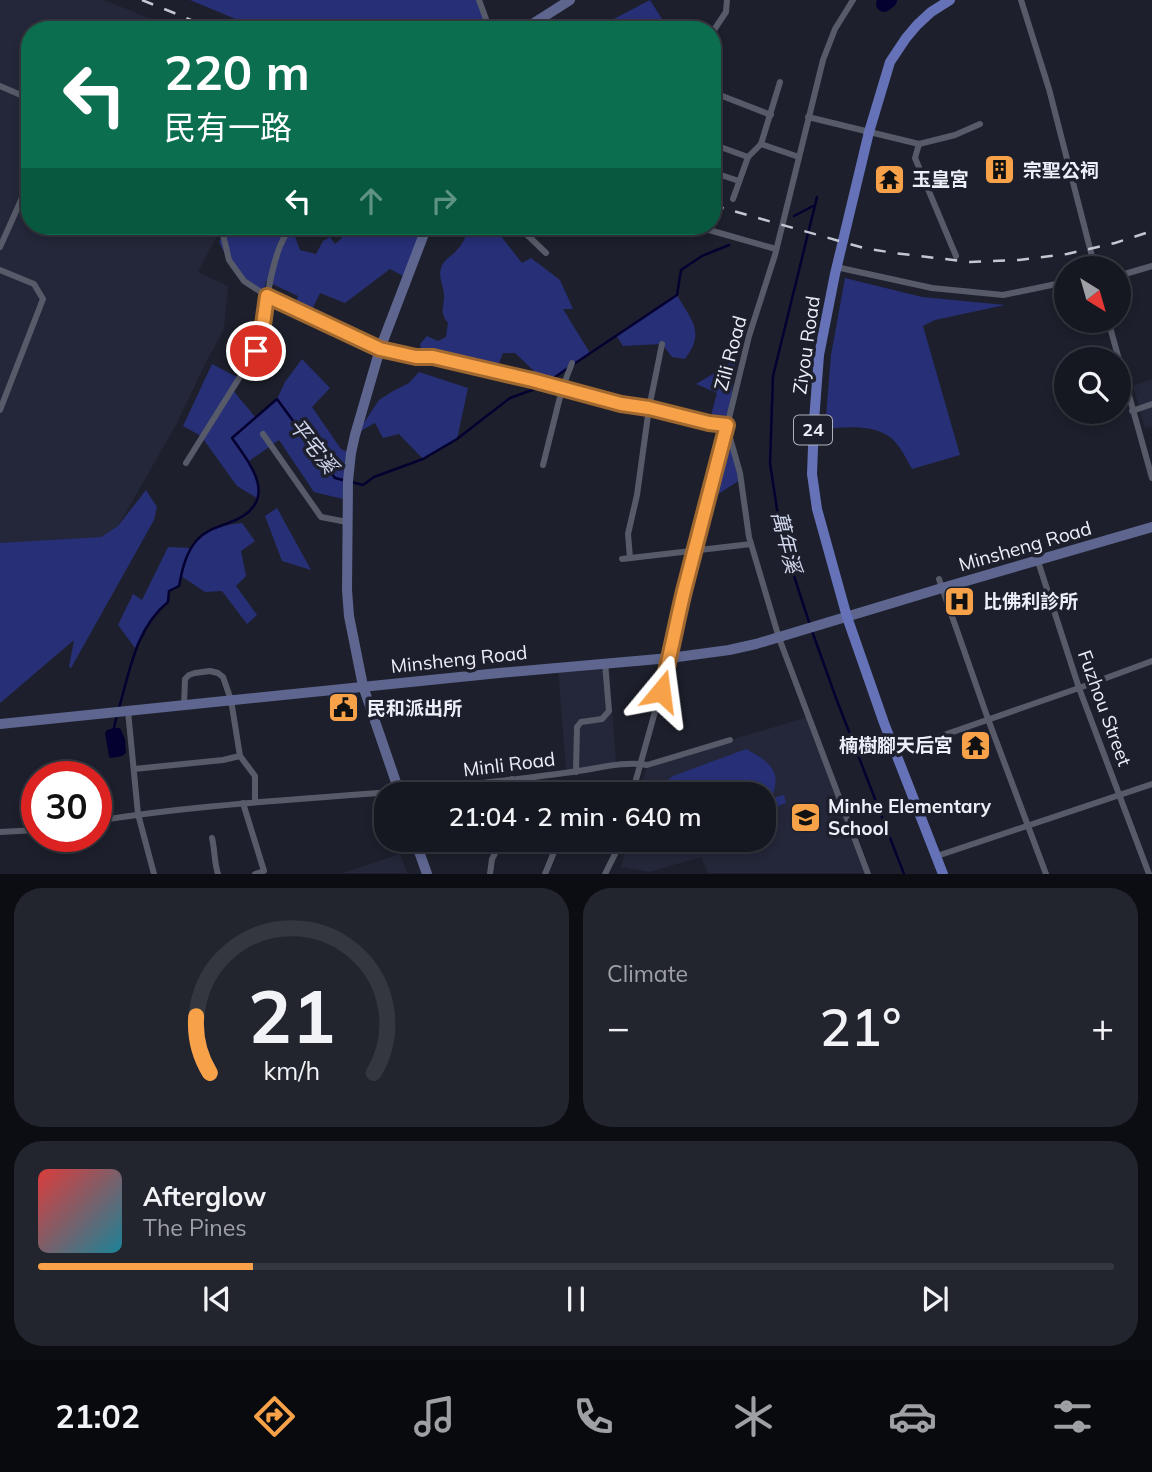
<!DOCTYPE html>
<meta charset="utf-8">
<style>
:root{--surface:#161821;--page:#23252e;--text:#f1f3f6;--muted:#9ea0a5;--line:#35373f;--accent:#f7a149}
body{margin:0;font-family:Mulish,"Noto Sans TC",sans-serif;background:var(--page);color:var(--text);height:100vh;display:flex;flex-direction:column;font-size:26px;white-space:nowrap}
*{box-sizing:border-box;margin:0}
p{font-size:23px;color:var(--muted)}
.icon{flex:none;width:38px;height:38px;fill:none;stroke:currentColor;stroke-width:2;stroke-linecap:round;stroke-linejoin:round}
.map{position:relative;height:874px;overflow:hidden}
.drawer{display:flex;flex-direction:column;gap:14px;padding:14px;background:#0c0d12;flex:1}
.drawer>*{flex:none}
.hud{position:absolute;left:21px;top:21px;width:700px;height:214px;border-radius:28px;box-shadow:0 4px 10px #0003,0 0 0 2px var(--line);background:#0b6e4f;color:#fff;overflow:hidden}
.needle{width:46px;rotate:143deg}
.buttons{position:absolute;left:1054px;top:256px;display:grid;gap:14px}
.buttons a{display:grid;place-items:center;width:77px;height:77px;border-radius:50%;background:var(--surface);box-shadow:0 4px 10px #0003,0 0 0 2px var(--line);font-size:35px}
.speed{position:absolute;left:21px;top:761px;display:flex;gap:14px;font-size:35px;font-weight:700;text-align:center}
.speed>*{display:grid;place-content:center;width:91px;height:91px;border-radius:50%;background:var(--surface);box-shadow:0 4px 10px #0003,0 0 0 2px var(--line);line-height:1}
.speed .limit{border:10px solid #d22;background:#fff;color:#111}
.pin{position:absolute;display:grid;place-items:center;width:60px;height:60px;color:#fff;margin:-30px;border:4px solid #fff;border-radius:50%;box-shadow:0 2px 7px #0007}
.me{position:absolute;width:77px;margin:-38px;rotate:16deg;stroke-linejoin:round;filter:drop-shadow(0 0 5px #0008)}
.turn{display:flex;align-items:center;gap:24px;height:147px;padding:0 28px;font-size:32px}
.turn .icon{width:91px;height:91px;stroke-width:2.5}
.turn b{display:block;font-size:49px;line-height:60px}
.lanes{display:flex;align-items:center;height:66px;padding:0 28px;background:#0003;justify-content:center;gap:35px;direction:ltr}
.lanes .off{opacity:.35}
.big{font-size:52px;font-weight:600;line-height:1.1}
.drawer .card{flex:1;display:flex;flex-direction:column;justify-content:center;gap:10px;min-width:0;padding:0 24px;border-radius:28px;background:var(--page)}
.drawer .dial{align-items:center;gap:0}
.dial svg{height:182px;overflow:visible;fill:none;stroke:var(--line);stroke-width:7;stroke-linecap:round;text-anchor:middle}
.dial text{fill:var(--text);stroke:none}
.song{display:flex;align-items:center;gap:21px}
.cover{width:84px;height:84px;border-radius:10px;background:linear-gradient(135deg,hsl(0 70% 55%),hsl(190 70% 35%))}
.played{height:7px;border-radius:4px;background:linear-gradient(90deg,var(--accent) 20%,var(--line) 20%)}
.keys{display:flex;justify-content:space-around;direction:ltr}
.heat{display:flex;justify-content:space-between;align-items:center;font-size:38px;direction:ltr}
.drawer .tiles{flex:1;display:grid;gap:14px;grid-template-columns:1fr 1fr}
.card:last-child{grid-column:span 2}
.trip{position:absolute;left:374px;top:782px;width:402px;height:70px;border-radius:28px;background:var(--surface);box-shadow:0 4px 10px #0003,0 0 0 2px var(--line);font-weight:600;line-height:70px;text-align:center}
.dock{display:flex;height:112px;justify-content:space-around;align-items:center;background:#090a0d;color:var(--muted)}
.dock .icon{width:49px;height:49px}
.dock .selected{color:var(--accent)}
.dock b{font-size:32px;color:var(--text)}
.map>svg:first-child{display:block}
.built{fill:#232739}
.green{fill:#272f76}
.water{fill:#040030}
.lines{fill:none;stroke-linecap:round;stroke-linejoin:round}
.stream{stroke:#040030;stroke-width:2.5}
.river{stroke:#040030;stroke-width:16}
.street{stroke:#575b69;stroke-width:6}
.secondary{stroke:#5e6690;stroke-width:10}
.primary{stroke:#6572b8;stroke-width:10}
.rail{stroke:#c4c7d0;stroke-width:2.5;stroke-dasharray:12 12;stroke-linecap:butt}
.route-casing{stroke:#a1692f;stroke-width:18}
.route{stroke:#f7a149;stroke-width:12}
.labels{text-anchor:middle;stroke-width:7;stroke-linejoin:round;paint-order:stroke}
.shield{fill:#1d202c;stroke:#aeb1ba;stroke-width:2}
.shield-label{font-size:18px;font-weight:bold;fill:#eceff7}
.poi-label{font-size:19px;font-weight:bold;fill:#eceff7;stroke:#1d202c;text-anchor:start}
.street-label{font-size:19px;fill:#eceff7;stroke:#1d202c}
.water-label{font-size:21px;font-style:italic;fill:#cfd5eb;stroke:#1d202c}
</style>
<div class="map">
<svg width="1152" height="874" viewBox="0 0 1152 874">
<rect width="100%" height="100%" fill="#1d202c"/>
<g class="built">
<path d="M0,0H104L179,30H30V226H222L198,272L228,286L224,329L206,362L177,423L118,526L75,639L0,703Z"/>
<path d="M1152,379V426L1145,428L1133,386Z"/>
<path d="M609,663L616,765L566,769L558,667Z"/>
<path d="M808,717L868,873H708L701,857L649,872L621,867L628,840H765V794H639L647,765Z"/>
<path d="M400,854L407,873H343Z"/>
</g>
<g class="green">
<path d="M190,0H479L490,30H262Z"/>
<path d="M650,0L667,27L676,30H610L608,22Z"/>
<path d="M227,226H291L300,250L316,254L323,241L330,237L335,244L342,238L336,226H417L424,235L407,278L390,269L345,303L320,293L309,316L294,309L298,296L266,281L263,295C245,279 229,264 219,242Z"/>
<path d="M468,226H493L522,263L531,258L560,280L573,309H563L590,353L543,385L534,371L515,353H503L494,376L421,359L422,353L420,344L427,336L438,341L446,337L448,323C439,311 444,309 444,296C444,286 438,278 441,268C444,259 451,257 456,251C463,244 467,235 468,226Z"/>
<path d="M845,278L922,297L1005,305L935,320L923,326L960,455L912,469C906,458 900,445 890,437C872,424 845,427 825,429L831,355Z"/>
<path d="M677,295C691,320 706,332 685,359L672,357L662,344L623,346L616,335Z"/>
<path d="M736,357L728,423L740,480L709,500L727,426L709,423L717,393L696,384L720,370Z"/>
<path d="M302,359L330,388L312,407L341,449L351,453L347,500L314,492L279,440L249,461C256,472 260,486 257,498L237,486L201,436L183,426L212,364L237,377L231,388L256,418L277,399L285,382Z"/>
<path d="M419,372L468,388L457,439L423,459L399,434L383,438L375,423L357,433L379,400L393,391L409,383Z"/>
<path d="M146,490L157,507L154,520L71,668L69,667L74,640L0,703V543L101,537L118,526Z"/>
<path d="M277,508L311,570L282,561L265,516Z"/>
<path d="M242,523L255,541L241,551L246,576L236,586L257,615L247,624L222,591L205,592L181,576L179,586L169,591L168,602L154,615L135,648L118,625L133,594L142,600L168,547L190,548C207,529 217,526 242,523Z"/>
<path d="M746,749C757,755 771,762 775,775C777,782 773,792 773,798L784,795L786,803L765,811V794H660L665,782L673,776Z"/>
</g>
<path class="water" d="M114,728H120L125,739L126,753L122,756L111,758L109,757L105,733L107,730Z"/>
<g class="lines">
<g class="stream">
<path d="M794,216L813,206"/>
<path d="M574,364L677,295L681,270L702,256L729,245"/>
<path d="M548,382L568,368"/>
<path d="M810,625L781,536L770,463L773,376L817,197"/>
<path d="M812,631L836,698L904,874"/>
<path d="M119,708C130,670 136,628 168,602L169,591L179,586C182,570 186,552 197,540C208,528 222,526 236,520C279,499 251,465 232,438L277,399L335,478L363,485L374,477L423,459L457,439L510,398L543,386"/>
<path d="M114,728L117,714"/>
</g>
<path class="river" d="M884,4L889,0"/>
<g class="street">
<path d="M479,0L490,30"/>
<path d="M1021,0L1049,89L1095,268"/>
<path d="M712,33L726,12L727,0"/>
<path d="M0,86L30,99"/>
<path d="M712,92L771,115"/>
<path d="M808,117L919,144L955,135L980,124"/>
<path d="M712,144L748,157"/>
<path d="M761,144L799,157"/>
<path d="M919,144L915,158L956,256"/>
<path d="M712,172L739,181"/>
<path d="M733,199L748,157L761,144L780,82"/>
<path d="M221,226L229,260L244,281L267,296L380,349L416,357H433L532,380L621,404L649,408L709,423L727,425"/>
<path d="M518,226L546,253"/>
<path d="M695,226L776,249"/>
<path d="M0,247L30,180"/>
<path d="M836,267L932,288L1003,295L1066,282"/>
<path d="M0,270L34,284L43,299L0,410"/>
<path d="M1118,276L1152,266"/>
<path d="M1108,320L1152,478"/>
<path d="M1132,411L1152,404"/>
<path d="M727,427L740,473L749,537L779,638L868,874"/>
<path d="M263,434L321,517L347,522"/>
<path d="M186,463L256,351C266,317 267,279 280,246C283,239 287,232 291,226"/>
<path d="M543,465L562,389L572,363"/>
<path d="M1035,552L1079,688L1149,874"/>
<path d="M630,558L628,534L637,495L649,408L662,344"/>
<path d="M622,559L751,544"/>
<path d="M939,579L988,719L1046,874"/>
<path d="M184,705L185,679L189,675L195,673L210,671L218,673L223,677L231,700L240,756L255,776V801"/>
<path d="M128,711L138,814L154,874"/>
<path d="M895,752L1079,688L1152,661"/>
<path d="M134,769L223,760L240,756"/>
<path d="M576,772L577,727L581,722L602,719L609,711L605,663"/>
<path d="M512,779L515,794"/>
<path d="M632,794L670,658L683,592L709,500L749,336L775,255L823,60L835,29L853,0"/>
<path d="M243,803L264,871L255,874"/>
<path d="M96,821C224,800 354,798 483,783C515,779 547,776 578,771C600,768 625,761 647,765L730,740"/>
<path d="M0,832L37,830"/>
<path d="M212,838C215,850 214,862 218,874"/>
<path d="M937,856L1152,784"/>
<path d="M490,874L492,859L502,840"/>
<path d="M545,874L559,840"/>
<path d="M605,874L617,850L620,840"/>
</g>
<g class="secondary">
<path d="M523,30L570,0"/>
<path d="M0,724L499,673L670,658L729,650L756,644L942,588L1152,527"/>
<path d="M400,794L363,686L349,616L347,590L348,481L351,453L355,435L380,349L427,226"/>
<path d="M415,840L427,874"/>
</g>
<path class="primary" d="M943,874L884,723L847,617L817,509L812,474L814,421L819,355L835,274L869,132L890,62L906,38L917,25L931,12L950,0"/>
<g class="rail">
<path d="M142,0L216,30"/>
<path d="M712,205L864,248L894,253L970,262L1019,260L1067,254L1115,243L1152,231"/>
</g>
</g>
<g class="lines">
<defs>
<path id="route" d="M256,351L262,332L267,296L380,349L416,357H433L532,380L621,404L649,408L709,423L727,425C713,481 698,536 684,591C676,624 670,658 661,691"/>
</defs>
<use href="#route" class="route-casing"/>
<use href="#route" class="route"/>
</g>
<defs>
<symbol id="building-square" viewBox="-11 -11 22 22"><rect x="-9" y="-9" width="18" height="18" rx="4" fill="#f7a149" stroke="#1d202c"/><path d="M-4-6H4V6H1V3H-1V6H-4ZM-2.5-4.3h1.7v1.8h-1.7ZM.8-4.3h1.7v1.8H.8ZM-2.5-1h1.7V.8h-1.7ZM.8-1h1.7V.8H.8Z" fill="#111"/></symbol>
<symbol id="temple-square" viewBox="-11 -11 22 22"><rect x="-9" y="-9" width="18" height="18" rx="4" fill="#f7a149" stroke="#1d202c"/><path d="M0-6L5-2H3V0L6.5 2.5H4V6H1.5V3h-3V6H-4V2.5H-6.5L-3 0V-2H-5Z" fill="#111"/></symbol>
<symbol id="hospital-square" viewBox="-11 -11 22 22"><rect x="-9" y="-9" width="18" height="18" rx="4" fill="#f7a149" stroke="#1d202c"/><path d="M-5-5h3v3.5h4V-5h3V5h-3V1.5h-4V5h-3Z" fill="#111"/></symbol>
<symbol id="civic-square" viewBox="-11 -11 22 22"><rect x="-9" y="-9" width="18" height="18" rx="4" fill="#f7a149" stroke="#1d202c"/><path d="M-.6-6.5H3V-4.5H.6V-3L4-1V1h2V6H-6V1h2V-1L-.6-3ZM-1.2 2.5V6h2.4V2.5Z" fill="#111"/></symbol>
<symbol id="school-square" viewBox="-11 -11 22 22"><rect x="-9" y="-9" width="18" height="18" rx="4" fill="#f7a149" stroke="#1d202c"/><path d="M0-5L7-2L0 1L-7-2ZM-4 1L0 2.5L4 1V4Q0 6-4 4Z" fill="#111"/></symbol>
</defs>
<g fill-rule="evenodd">
<use href="#building-square" x="982" y="152" width="35" height="35"/>
<use href="#temple-square" x="872" y="162" width="35" height="35"/>
<use href="#hospital-square" x="942" y="584" width="35" height="35"/>
<use href="#civic-square" x="326" y="690" width="35" height="35"/>
<use href="#temple-square" x="958" y="728" width="35" height="35"/>
<use href="#school-square" x="788" y="800" width="35" height="35"/>
</g>
<g class="labels">
<rect class="shield" x="794" y="415.5" width="38" height="29" rx="5"/>
<g class="shield-label">
<text x="813" y="436">24</text>
</g>
<g class="poi-label">
<text x="1023" y="177">宗聖公祠</text>
<text x="912" y="186">玉皇宮</text>
<text x="983" y="608">比佛利診所</text>
<text x="367" y="715">民和派出所</text>
<text x="953" y="752" text-anchor="end">楠樹腳天后宮</text>
<text x="828" y="813">Minhe Elementary<tspan x="828" dy="22">School</tspan></text>
</g>
<g class="street-label">
<text transform="translate(806 345) rotate(-82)" y="7">Ziyou Road</text>
<text transform="translate(730 353) rotate(-75)" y="7">Zili Road</text>
<text transform="translate(1025 546) rotate(-16)" y="7">Minsheng Road</text>
<text transform="translate(459 659) rotate(-6)" y="7">Minsheng Road</text>
<text transform="translate(1105 708) rotate(70)" y="7">Fuzhou Street</text>
<text transform="translate(509 764) rotate(-7)" y="7">Minli Road</text>
</g>
<g class="water-label">
<text transform="translate(313 446) rotate(52)" y="7">平宅溪</text>
<text transform="translate(786 542) rotate(76)" y="7">萬年溪</text>
</g>
</g>
</svg>
<div class="buttons">
<a><svg class="needle" viewBox="-14 -14 28 28"><path d="M0-13l5 13h-10z" fill="#e53935"/><path d="M0 13l5-13h-10z" fill="#9ea0a5"/></svg></a>
<a><svg class="icon" aria-label="search" viewBox="0 0 24 24"><circle cx="10" cy="10" r="6"/><path d="M15 15l6 6"/></svg></a>
</div>
<div class="speed"><div class="limit">30</div></div>
<div class="pin" style="left:256px;top:351px;background:#d93025"><svg class="icon" aria-label="arrive" viewBox="0 0 24 24"><path d="M6 21V4h12l-3 4 3 4H6"/></svg></div>
<svg class="me" style="left:661px;top:691px" viewBox="-20 -20 40 40"><path d="M0-17L14 15 0 8-14 15z" fill="#f7a149" stroke="#fff" stroke-width="4"/></svg>
<div class="trip">21:04 · 2 min · 640 m</div>
<div class="hud">
<div class="turn"><svg class="icon" aria-label="left" viewBox="0 0 24 24"><path d="M17 20v-9H6M10 6l-5 5 5 5"/></svg><div><b>220 m</b>民有一路</div></div>
<div class="lanes"><svg class="icon" aria-label="left" viewBox="0 0 24 24"><path d="M17 20v-9H6M10 6l-5 5 5 5"/></svg><svg class="icon off" aria-label="ahead" viewBox="0 0 24 24"><path d="M12 20V5M6 11l6-6 6 6"/></svg><svg class="icon off" aria-label="right" viewBox="0 0 24 24"><path d="M7 20v-9h11M14 6l5 5-5 5"/></svg></div>
</div>
</div>
<section class="drawer">
<div class="tiles">
<div class="card dial"><svg viewBox="0 0 100 80">
<path d="M14 69A42 42 0 1 1 86 69"/>
<path d="M14 69A42 42 0 0 1 8 44" stroke="#f7a149"/>
<text x="50" y="56" font-size="32" font-weight="700">21</text>
<text x="50" y="72" font-size="11">km/h</text>
</svg></div>
<div class="card"><p>Climate</p>
<div class="heat"><a>−</a><b class="big">21°</b><a>+</a></div>
</div>
<div class="card">
<div class="song"><i class="cover"></i><div><b>Afterglow</b><p>The Pines</p></div></div>
<div class="played"></div>
<div class="keys"><svg class="icon" aria-label="previous" viewBox="0 0 24 24"><path d="M18 5L8 12l10 7zM5 5v14"/></svg><svg class="icon" aria-label="pause" viewBox="0 0 24 24"><path d="M8 5v14M16 5v14"/></svg><svg class="icon" aria-label="next" viewBox="0 0 24 24"><path d="M6 5l10 7-10 7zM19 5v14"/></svg></div>
</div>
</div>
</section>
<nav class="dock">
<b>21:02</b>
<svg class="icon selected" aria-label="directions" viewBox="0 0 24 24"><path d="M12 3l9 9-9 9-9-9zM9 14v-3h6M13 9l2 2-2 2"/></svg>
<svg class="icon" aria-label="music" viewBox="0 0 24 24"><path d="M9 18V5l10-2v13"/><circle cx="6" cy="18" r="3"/><circle cx="16" cy="16" r="3"/></svg>
<svg class="icon" aria-label="phone" viewBox="0 0 24 24"><path d="M5 4h4l2 5-3 2q2 4 5 5l2-3 5 2v4C11 20 4 13 5 4z"/></svg>
<svg class="icon" aria-label="climate" viewBox="0 0 24 24"><path d="M12 3v18M4 7l16 10M4 17L20 7"/></svg>
<svg class="icon" aria-label="car" viewBox="0 0 24 24"><path d="M5 17H2v-5l4-1 3-4h7l3 4 3 1v5h-3M9 17h6M6 11h13"/><circle cx="7" cy="17" r="2"/><circle cx="17" cy="17" r="2"/></svg>
<svg class="icon" aria-label="filters" viewBox="0 0 24 24"><path d="M4 7h16M4 17h16"/><circle cx="9" cy="7" r="2"/><circle cx="15" cy="17" r="2"/></svg>
</nav>
